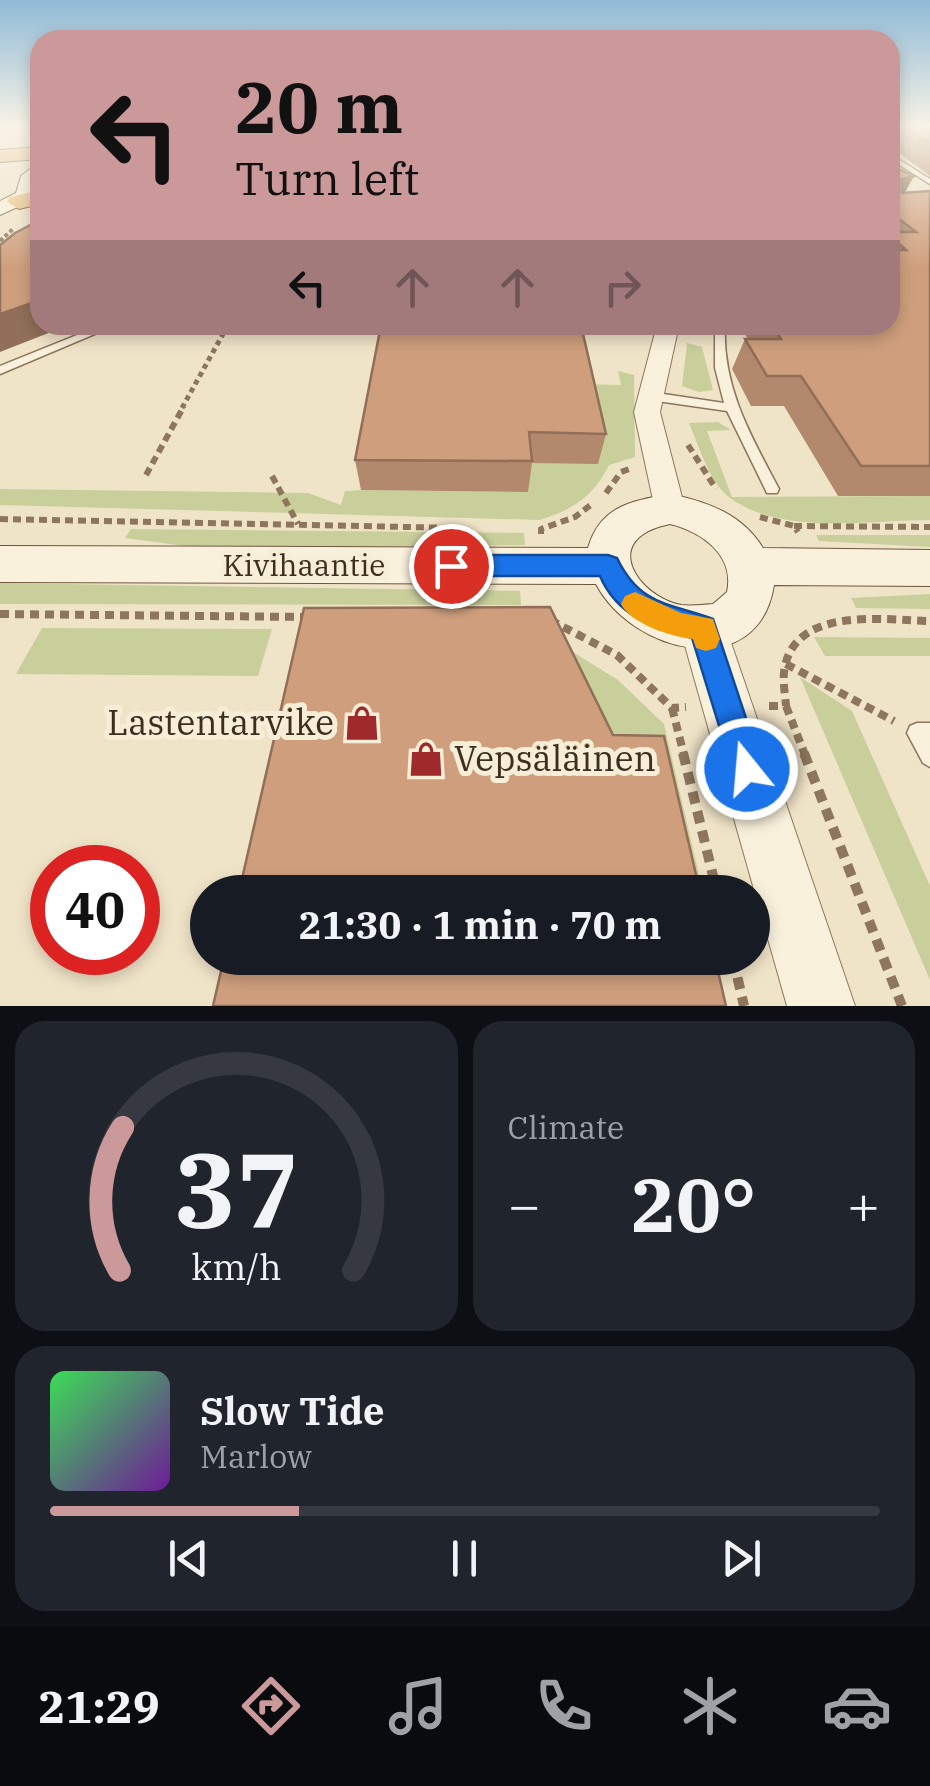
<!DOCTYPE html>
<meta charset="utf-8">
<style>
:root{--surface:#171b24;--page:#20242c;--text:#f1f3f6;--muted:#9ea1a6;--line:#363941;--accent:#cc999b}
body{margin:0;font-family:"IBM Plex Serif",serif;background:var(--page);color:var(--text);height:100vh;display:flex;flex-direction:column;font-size:38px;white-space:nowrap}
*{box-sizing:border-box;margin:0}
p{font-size:32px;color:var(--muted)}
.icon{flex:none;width:55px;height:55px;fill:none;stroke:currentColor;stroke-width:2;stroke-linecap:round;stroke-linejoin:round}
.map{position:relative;height:1006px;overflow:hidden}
.panel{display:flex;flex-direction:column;gap:15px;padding:15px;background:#0d0f14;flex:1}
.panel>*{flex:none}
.banner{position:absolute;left:30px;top:30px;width:870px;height:305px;border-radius:30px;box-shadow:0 5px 15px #0003;background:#cc999b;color:#111;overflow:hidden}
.speed{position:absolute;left:30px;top:845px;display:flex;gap:20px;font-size:50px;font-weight:700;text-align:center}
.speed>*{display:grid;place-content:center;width:130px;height:130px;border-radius:50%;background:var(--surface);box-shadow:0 5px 15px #0003;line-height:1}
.speed .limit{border:15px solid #d22;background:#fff;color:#111}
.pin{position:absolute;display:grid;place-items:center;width:85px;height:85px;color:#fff;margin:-42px;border:5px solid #fff;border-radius:50%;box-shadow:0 2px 10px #0007}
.me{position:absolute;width:110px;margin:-55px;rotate:343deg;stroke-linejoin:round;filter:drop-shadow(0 0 8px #0008)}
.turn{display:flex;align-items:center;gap:35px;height:210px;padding:0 40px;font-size:45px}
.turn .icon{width:130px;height:130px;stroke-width:2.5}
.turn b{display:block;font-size:70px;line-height:85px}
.lanes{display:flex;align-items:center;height:95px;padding:0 40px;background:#0003;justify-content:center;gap:50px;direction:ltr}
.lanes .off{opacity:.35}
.big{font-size:75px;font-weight:700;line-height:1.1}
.panel .tile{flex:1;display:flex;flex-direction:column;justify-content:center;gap:15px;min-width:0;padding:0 35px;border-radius:30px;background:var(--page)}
.panel .dial{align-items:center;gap:0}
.dial svg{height:260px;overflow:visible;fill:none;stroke:var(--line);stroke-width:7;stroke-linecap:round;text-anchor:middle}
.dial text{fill:var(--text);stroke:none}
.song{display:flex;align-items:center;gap:30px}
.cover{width:120px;height:120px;border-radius:15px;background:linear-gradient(135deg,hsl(130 70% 55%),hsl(280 70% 35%))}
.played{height:10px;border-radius:5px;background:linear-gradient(90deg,var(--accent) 30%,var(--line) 30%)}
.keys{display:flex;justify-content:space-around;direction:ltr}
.heat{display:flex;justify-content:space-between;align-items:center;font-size:55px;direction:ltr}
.panel .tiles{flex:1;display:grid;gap:15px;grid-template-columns:1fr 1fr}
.tile:last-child{grid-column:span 2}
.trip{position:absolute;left:190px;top:875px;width:580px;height:100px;border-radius:50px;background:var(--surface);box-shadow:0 5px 15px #0003;font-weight:700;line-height:100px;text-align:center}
.dock{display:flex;height:160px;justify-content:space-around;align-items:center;background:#090b0e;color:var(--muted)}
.dock .icon{width:70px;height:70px}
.dock .active{color:var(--accent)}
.dock b{font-size:45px;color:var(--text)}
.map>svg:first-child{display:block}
.green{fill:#c9cf9b}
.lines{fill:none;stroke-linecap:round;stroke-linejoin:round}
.service-casing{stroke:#8d765c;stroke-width:3}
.minor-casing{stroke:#8d765c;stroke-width:2}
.tertiary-casing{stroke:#8d765c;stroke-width:2}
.secondary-casing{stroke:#6f573f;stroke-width:2}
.trunk-casing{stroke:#5b4430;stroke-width:2}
.path-far4{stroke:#8d765c;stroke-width:4;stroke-dasharray:4 2.5;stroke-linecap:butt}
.path-far3{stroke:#8d765c;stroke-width:5;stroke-dasharray:5 4;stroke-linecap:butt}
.path-far2{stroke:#8d765c;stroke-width:6;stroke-dasharray:8 5;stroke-linecap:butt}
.path-far1{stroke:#8d765c;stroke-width:8;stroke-dasharray:9 6;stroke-linecap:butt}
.path{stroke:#8d765c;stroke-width:10;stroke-dasharray:12 8;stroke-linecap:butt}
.service{fill:#faf1dc;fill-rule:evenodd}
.minor{fill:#faf1dc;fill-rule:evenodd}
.tertiary{fill:#faf1dc;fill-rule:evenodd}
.secondary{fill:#faf1dc;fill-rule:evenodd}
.trunk{fill:#eabe7c;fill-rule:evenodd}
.wall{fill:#b2896c}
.shaded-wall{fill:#916f58}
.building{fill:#cf9f7d;stroke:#916f58;stroke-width:2.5}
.route{fill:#1a73e8;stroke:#114b97;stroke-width:2.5}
.slow{fill:#f59e0b}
.labels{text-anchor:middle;stroke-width:10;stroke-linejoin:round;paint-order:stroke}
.street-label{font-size:30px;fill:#3d2e20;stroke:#f7eed8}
.near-poi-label{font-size:35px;fill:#3d2e20;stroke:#f7eed8;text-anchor:end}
</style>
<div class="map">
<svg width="930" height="1006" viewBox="0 0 930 1006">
<rect width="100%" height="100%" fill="#f0e4c8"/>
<g class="green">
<path d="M687,343L702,347L713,390L699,392L682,386Z"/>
<path d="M618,371L634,375L635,457L609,465C594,496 572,510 540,520L0,505V489L308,493L341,505L345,491L361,490L527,492L525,463L581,384L621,385Z"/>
<path d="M718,422L731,430L707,431L732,497L930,496V520C870,520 782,536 730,498C709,482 699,446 689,423Z"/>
<path d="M131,529L524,533L525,545L200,548L125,538Z"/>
<path d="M816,535H930V547L819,541Z"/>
<path d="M0,583L520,591L521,605L0,604Z"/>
<path d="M930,594V609L856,608L851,598Z"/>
<path d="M42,628L272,629L258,676L16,674Z"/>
<path d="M544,634L618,680L664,724L703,892H675L601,755Z"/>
<path d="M814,637L930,638V656H825Z"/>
<path d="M800,677L852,711L930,886V980Z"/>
</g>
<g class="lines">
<defs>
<g id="service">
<path d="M890,154L930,179V184L890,159Z"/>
<path d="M102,325H116L0,374V366Z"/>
<path d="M715,325H725C722,387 751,436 779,489L777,493H767L727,411L650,400L644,396L650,392L724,403L715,368Z"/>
<path d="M917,723H930V767L923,763L907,733L910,726Z"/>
</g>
<path id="minor" d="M657,325H679L660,412L685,509L681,517H659L655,509L634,412Z"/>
<path id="tertiary" d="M703,608L719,614L726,628L855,1006H787L680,628L687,614Z"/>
<g id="secondary">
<path d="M40,161L33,200L0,215V201L16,193L21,176Z"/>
<path d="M670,494C708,502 742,514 763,548L930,550V586L774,585C758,685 632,653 596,584L0,582V546L588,548C600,506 631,501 670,494ZM670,524C702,532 735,555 727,592L713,604C703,605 691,606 681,605C639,597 597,539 670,524Z"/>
</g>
<g id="trunk">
<path d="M40,147V159L0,162V150Z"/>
<path d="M40,190V204L19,209L7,202L10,197Z"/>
</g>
</defs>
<use href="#service" class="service-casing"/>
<use href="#minor" class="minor-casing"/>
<use href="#tertiary" class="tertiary-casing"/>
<use href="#secondary" class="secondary-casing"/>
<use href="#trunk" class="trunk-casing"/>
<path class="path-far4" d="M0,241L14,228"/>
<path class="path-far3" d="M182,408L228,325"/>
<g class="path-far2">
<path d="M688,445L716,489"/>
<path d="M146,475L184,406"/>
<path d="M272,476L298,524"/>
<path d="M606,493L621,472L632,468"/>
<path d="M760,517L794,526L798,532"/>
<path d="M0,519L460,528"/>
<path d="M794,526L930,527"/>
<path d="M541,534V529L575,517L592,504"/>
</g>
<g class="path-far1">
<path d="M0,614L307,617"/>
<path d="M550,620L617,655L672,708L686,707"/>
<path d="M786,664L894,721"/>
<path d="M769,706H786C785,693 782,679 785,666C798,606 885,620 930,621"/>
<path d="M786,706L805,755"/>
<path d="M672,708L684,755"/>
</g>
<g class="path">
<path d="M683,753L717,892"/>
<path d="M804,753L902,1006"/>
<path d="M733,958L744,1006"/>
</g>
<use href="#service" class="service"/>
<use href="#minor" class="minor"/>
<use href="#tertiary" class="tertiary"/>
<use href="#secondary" class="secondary"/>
<use href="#trunk" class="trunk"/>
</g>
<g class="wall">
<path d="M898,127H930V176L890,146V143Z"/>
<path d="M890,165L914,176L904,193L930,191V496H838L784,406H751L732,369L745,339H748L741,328L742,325H890Z"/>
<path d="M381,325L606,434L598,464L532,463L528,492L361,490L355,460Z"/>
</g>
<g class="shaded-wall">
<path d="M914,176L900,201L901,179Z"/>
<path d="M40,300V325H69L0,352V314Z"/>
</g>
<g class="building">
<path d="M905,127H930V143Z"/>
<path d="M890,165L914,176L901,179L902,193L930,191V466H861L801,376H767L745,339H781L771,325H890V250H906L890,236V232H916L890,212Z"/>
<path d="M40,220V300L0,314V245L15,233Z"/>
<path d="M381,325H581L606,434L529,432L532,461L355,460Z"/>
<path d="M550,607L613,735L664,736L700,892H239L304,608Z"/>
<path d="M224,958H715L726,1006H213Z"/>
</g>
<linearGradient id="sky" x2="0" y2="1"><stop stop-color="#8fbad6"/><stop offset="0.47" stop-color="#f8f3e6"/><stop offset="1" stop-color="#f8f3e6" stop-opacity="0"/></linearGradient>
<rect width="930" height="268" fill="url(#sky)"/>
<path class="route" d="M451,555H608L617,558C640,606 669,603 713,619L763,769L758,781L747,785L736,781L692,638C653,628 617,616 600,576H451L439,566Z"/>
<path class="slow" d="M635,592L681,613L713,619L720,639L716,648L706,651L696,648L693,639C672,637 631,624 621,604L625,596Z"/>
<defs>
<symbol id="shop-bare" viewBox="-9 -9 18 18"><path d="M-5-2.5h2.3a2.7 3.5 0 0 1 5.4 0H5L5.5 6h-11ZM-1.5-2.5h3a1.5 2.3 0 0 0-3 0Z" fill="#9e2a2b" stroke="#f7eed8" stroke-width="2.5" paint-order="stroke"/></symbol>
</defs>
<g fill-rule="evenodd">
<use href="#shop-bare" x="337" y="698" width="50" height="50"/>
<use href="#shop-bare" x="401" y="734" width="50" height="50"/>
</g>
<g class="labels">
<g class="street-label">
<text x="304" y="576">Kivihaantie</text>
</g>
<g class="near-poi-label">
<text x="334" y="735">Lastentarvike</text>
<text x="454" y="771" text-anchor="start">Vepsäläinen</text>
</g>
</g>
</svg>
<div class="speed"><div class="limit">40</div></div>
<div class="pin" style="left:451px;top:566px;background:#d93025"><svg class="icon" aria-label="arrive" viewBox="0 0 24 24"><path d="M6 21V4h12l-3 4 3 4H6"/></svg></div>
<svg class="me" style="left:747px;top:769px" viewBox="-20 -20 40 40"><circle r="17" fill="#1a73e8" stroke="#fff" stroke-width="3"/><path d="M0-11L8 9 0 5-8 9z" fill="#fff"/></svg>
<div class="trip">21:30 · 1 min · 70 m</div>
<div class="banner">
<div class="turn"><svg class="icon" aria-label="left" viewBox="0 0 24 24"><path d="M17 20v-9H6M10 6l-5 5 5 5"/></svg><div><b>20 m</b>Turn left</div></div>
<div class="lanes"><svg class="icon" aria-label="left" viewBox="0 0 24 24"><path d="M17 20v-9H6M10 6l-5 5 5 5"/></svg><svg class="icon off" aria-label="ahead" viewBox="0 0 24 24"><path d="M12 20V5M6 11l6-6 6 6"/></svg><svg class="icon off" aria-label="ahead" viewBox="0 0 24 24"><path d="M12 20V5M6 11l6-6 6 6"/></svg><svg class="icon off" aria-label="right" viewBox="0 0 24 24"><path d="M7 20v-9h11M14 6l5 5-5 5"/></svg></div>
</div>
</div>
<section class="panel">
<div class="tiles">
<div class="tile dial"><svg viewBox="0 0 100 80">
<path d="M14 69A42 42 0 1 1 86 69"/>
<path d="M14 69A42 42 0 0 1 15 25" stroke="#cc999b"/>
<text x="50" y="56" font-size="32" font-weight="700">37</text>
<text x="50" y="72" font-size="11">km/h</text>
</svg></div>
<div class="tile"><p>Climate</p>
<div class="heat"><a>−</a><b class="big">20°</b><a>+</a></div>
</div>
<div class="tile">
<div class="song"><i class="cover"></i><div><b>Slow Tide</b><p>Marlow</p></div></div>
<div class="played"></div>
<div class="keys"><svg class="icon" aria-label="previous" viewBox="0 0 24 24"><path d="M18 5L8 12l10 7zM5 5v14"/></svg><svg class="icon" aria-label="pause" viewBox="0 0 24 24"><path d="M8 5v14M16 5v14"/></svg><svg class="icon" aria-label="next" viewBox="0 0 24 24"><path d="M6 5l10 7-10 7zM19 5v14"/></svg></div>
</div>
</div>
</section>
<nav class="dock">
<b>21:29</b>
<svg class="icon active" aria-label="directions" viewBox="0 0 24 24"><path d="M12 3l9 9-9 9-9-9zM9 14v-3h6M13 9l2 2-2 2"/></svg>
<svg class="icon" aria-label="music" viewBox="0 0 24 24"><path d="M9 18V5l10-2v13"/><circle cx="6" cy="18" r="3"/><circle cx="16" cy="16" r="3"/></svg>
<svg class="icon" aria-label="phone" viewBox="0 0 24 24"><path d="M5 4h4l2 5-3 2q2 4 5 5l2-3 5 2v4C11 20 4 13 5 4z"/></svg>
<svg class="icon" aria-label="climate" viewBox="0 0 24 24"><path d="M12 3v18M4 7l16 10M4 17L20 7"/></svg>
<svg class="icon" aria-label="car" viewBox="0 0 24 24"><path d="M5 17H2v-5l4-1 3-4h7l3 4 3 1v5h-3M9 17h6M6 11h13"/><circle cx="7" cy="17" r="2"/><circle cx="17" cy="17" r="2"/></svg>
</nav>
